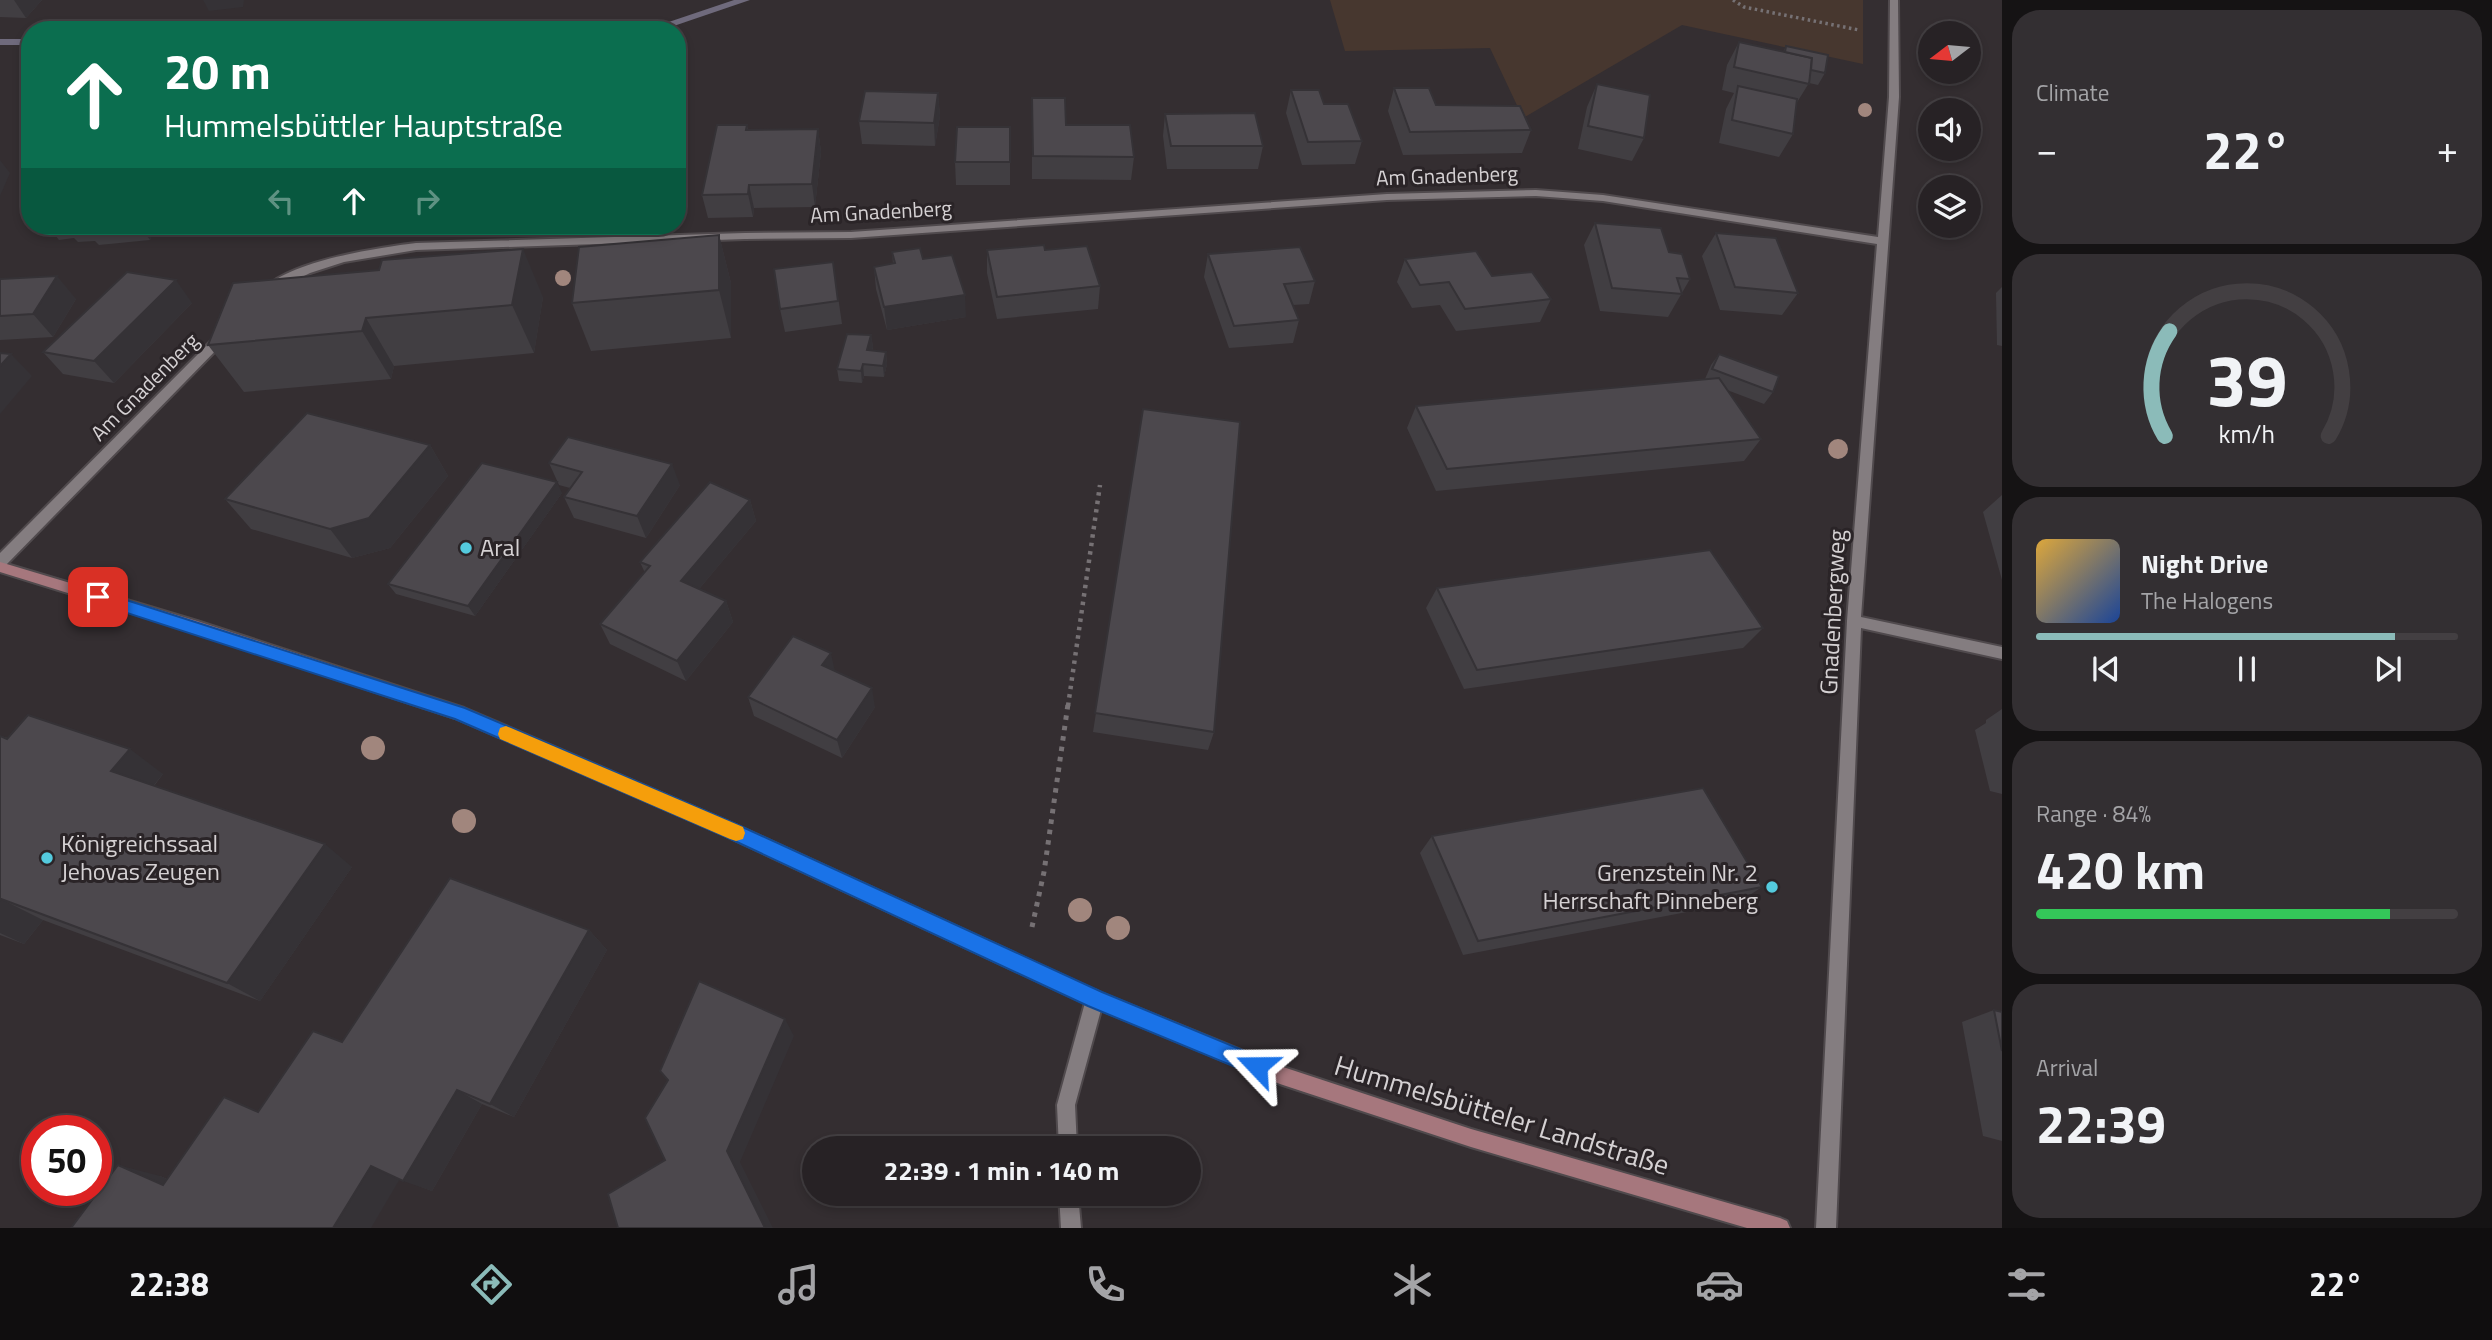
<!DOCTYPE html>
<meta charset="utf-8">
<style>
:root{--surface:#272225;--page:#332f32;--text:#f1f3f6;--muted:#a4a4a7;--line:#433f42;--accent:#8bbbb9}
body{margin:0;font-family:"Titillium Web",sans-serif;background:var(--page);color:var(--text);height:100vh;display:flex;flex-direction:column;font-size:26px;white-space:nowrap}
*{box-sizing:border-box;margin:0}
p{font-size:23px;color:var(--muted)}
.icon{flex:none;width:38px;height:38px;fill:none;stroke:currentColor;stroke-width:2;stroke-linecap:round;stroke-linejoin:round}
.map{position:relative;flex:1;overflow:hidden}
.drawer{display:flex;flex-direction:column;gap:10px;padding:10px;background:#151314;width:490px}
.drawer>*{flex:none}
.banner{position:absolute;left:21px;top:21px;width:665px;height:214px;border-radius:28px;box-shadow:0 4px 10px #0003,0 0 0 2px var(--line);background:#0b6e4f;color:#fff;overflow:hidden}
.needle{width:46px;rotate:254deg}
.fabs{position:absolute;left:1918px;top:21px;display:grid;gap:14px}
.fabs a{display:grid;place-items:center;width:63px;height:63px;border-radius:50%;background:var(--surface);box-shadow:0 4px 10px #0003,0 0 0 2px var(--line);font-size:35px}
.speed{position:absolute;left:21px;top:1115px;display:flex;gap:14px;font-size:35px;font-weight:700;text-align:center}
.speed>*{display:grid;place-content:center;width:91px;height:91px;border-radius:50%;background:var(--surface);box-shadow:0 4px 10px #0003,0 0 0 2px var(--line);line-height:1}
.speed .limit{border:10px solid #d22;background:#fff;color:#111}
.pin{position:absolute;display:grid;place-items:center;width:60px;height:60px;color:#fff;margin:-30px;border-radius:14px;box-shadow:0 4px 10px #0006}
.me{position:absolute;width:77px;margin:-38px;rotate:293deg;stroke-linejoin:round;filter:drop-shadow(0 0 5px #0008)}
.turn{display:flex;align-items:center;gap:24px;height:147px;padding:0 28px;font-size:32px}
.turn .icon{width:91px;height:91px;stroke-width:2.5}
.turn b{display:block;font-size:49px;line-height:60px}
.lanes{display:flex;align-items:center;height:66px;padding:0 28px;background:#0003;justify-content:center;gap:35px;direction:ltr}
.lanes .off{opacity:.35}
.big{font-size:52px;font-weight:700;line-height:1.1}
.drawer .card{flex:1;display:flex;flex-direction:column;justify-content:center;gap:10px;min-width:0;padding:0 24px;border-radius:28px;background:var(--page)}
.drawer .dial{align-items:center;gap:0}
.dial svg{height:182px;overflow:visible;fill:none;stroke:var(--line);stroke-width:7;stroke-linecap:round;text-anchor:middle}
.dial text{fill:var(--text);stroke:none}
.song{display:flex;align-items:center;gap:21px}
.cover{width:84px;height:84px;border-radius:10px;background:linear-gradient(135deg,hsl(40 70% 55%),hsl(220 70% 35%))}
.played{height:7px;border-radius:4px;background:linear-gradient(90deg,var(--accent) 85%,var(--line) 85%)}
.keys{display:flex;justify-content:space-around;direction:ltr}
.heat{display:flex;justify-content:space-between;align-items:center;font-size:38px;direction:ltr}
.charge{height:10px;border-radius:5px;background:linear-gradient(90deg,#34c759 84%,var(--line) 0)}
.trip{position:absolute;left:802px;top:1136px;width:399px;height:70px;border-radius:35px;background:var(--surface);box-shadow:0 4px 10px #0003,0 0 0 2px var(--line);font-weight:700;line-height:70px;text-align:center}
.dock{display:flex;height:112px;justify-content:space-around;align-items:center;background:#100e0f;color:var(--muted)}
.dock .icon{width:49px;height:49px}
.dock .on{color:var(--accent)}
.dock b{font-size:32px;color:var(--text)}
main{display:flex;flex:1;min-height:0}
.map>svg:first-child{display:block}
.green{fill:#47372f}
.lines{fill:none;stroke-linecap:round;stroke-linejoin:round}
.stream{fill:#6f6a7c;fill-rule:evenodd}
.minor-casing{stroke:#504a4d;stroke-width:4}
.tertiary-casing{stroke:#504a4d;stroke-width:4}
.secondary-casing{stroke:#504a4d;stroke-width:4}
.path-far2{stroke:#767174;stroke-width:3.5;stroke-dasharray:2.5 3.5;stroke-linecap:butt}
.path-far1{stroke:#767174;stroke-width:4.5;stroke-dasharray:3.5 5;stroke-linecap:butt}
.path{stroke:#767174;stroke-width:5;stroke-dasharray:4.5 6;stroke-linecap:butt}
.minor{fill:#847d80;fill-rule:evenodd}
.tertiary{fill:#847d80;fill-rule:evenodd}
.secondary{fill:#a6777d;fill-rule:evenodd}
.tree{fill:#a1867d}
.wall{fill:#413e42}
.shaded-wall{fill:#353236}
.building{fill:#4c484d;stroke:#353236;stroke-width:2}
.route{fill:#1a73e8;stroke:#114b97;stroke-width:2}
.slow{fill:#f59e0b}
.poi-dot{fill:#54cadd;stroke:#2a2427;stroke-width:2.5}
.labels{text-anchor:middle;stroke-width:6;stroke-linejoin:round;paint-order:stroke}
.far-street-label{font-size:21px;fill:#d5d1d3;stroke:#2a2427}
.poi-label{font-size:24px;fill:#d5d1d3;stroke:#2a2427;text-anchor:start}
.street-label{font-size:24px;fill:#d5d1d3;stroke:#2a2427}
.near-street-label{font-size:28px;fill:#d5d1d3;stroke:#2a2427}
</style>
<main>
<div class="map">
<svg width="2002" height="1228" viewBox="0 0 2002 1228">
<rect width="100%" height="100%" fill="#342e31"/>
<path class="green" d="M1330,0H1863V64L1682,25L1523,118L1490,48L1345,51Z"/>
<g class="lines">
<g class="stream">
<path d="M734,0H750L662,30H645Z"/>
<rect x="0" y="39" width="30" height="6"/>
</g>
<defs>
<g id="minor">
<path d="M1890,0H1898L1899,97L1861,617L2002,647V659L1861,628L1836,1228H1816L1847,621L1877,244L1603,201L1536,196L1387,200L851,238L745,239L416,250L344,262L310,273L276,290H268L266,287C295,260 377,248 416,243L745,233L851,232L1387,194L1536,190L1603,195L1878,237L1889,97Z"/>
<path d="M223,332L227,333V339L5,566L0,567V553L219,333Z"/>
</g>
<g id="tertiary">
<path d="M1095,990L1101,993L1104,999L1075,1105L1077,1148H1059L1057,1105L1086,999L1089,993Z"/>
<path d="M1059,1194H1078L1081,1228H1061Z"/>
</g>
<path id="secondary" d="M0,562L197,621L464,708L736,825L1101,993L1280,1066L1471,1129L1780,1218L1787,1221L1790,1228H1747L1471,1147L1280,1084L1089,1005L724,835L455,718L197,633L0,572Z"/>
</defs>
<use href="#minor" class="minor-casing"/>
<use href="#tertiary" class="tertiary-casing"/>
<use href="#secondary" class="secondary-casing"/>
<path class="path-far2" d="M1733,0L1744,7L1859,30"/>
<path class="path-far1" d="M1068,706L1100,485"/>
<path class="path" d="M1032,927L1044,872L1068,704"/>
<use href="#minor" class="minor"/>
<use href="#tertiary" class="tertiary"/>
<use href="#secondary" class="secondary"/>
</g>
<g class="tree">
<circle cx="1865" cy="110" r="7"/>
<circle cx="563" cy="278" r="8"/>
<circle cx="1838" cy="449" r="10"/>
<circle cx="373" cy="748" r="12"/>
<circle cx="464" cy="821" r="12"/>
<circle cx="1080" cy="910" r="12"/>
<circle cx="1118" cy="928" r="12"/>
</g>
<g class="wall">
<path d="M0,0H42L26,18L0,17Z"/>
<path d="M1739,42L1783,52L1786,46L1825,73L1818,85L1809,83L1796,104L1793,134L1779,157L1719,143L1726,109L1734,93L1722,90L1727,65Z"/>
<path d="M1597,84L1644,138L1632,161L1578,149L1587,107Z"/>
<path d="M1394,88L1436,105L1531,130L1522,153L1403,155L1388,111Z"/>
<path d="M1291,90L1324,104L1362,141L1355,164L1302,165L1286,113Z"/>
<path d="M938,93L940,116L935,146L862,144L859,121Z"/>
<path d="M1032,98L1066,125L1134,157L1131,180L1032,179Z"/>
<path d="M1165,114L1263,146L1258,169H1167L1163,136Z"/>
<path d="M747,125L748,130L818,129L821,152L815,207L754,208L753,217L708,218L702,195Z"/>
<path d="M1010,127V185H956L955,162Z"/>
<path d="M1595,223L1669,252L1690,279L1668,317L1600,311L1584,245Z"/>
<path d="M48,226H156L150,240L99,245L95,241L78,242L74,238L59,240Z"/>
<path d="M1716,233L1798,293L1782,315L1720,310L1702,256Z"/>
<path d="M719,235L731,283V338L591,351L572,303Z"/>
<path d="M987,250H1045L1100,286L1098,309L997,319L987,273Z"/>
<path d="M892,252L923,259L966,317L887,330L876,289L874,267L893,264Z"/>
<path d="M1208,254L1315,281L1309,304L1293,305L1299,320L1293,343L1229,348L1204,277Z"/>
<path d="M1405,259L1492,276L1551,299L1540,322L1456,331L1440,305L1412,308L1397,282Z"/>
<path d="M833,262L842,324L785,332L780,309Z"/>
<path d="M0,279L76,299L53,337L0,340Z"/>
<path d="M233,283L543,297L534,353L394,366L391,379L244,392L208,345Z"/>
<path d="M2002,287V346L1997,345L1996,293Z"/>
<path d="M192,303L114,383L63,374L43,352Z"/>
<path d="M871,335L873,347L872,351L886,352L887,364L884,377L864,376L862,383L839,381L837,369Z"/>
<path d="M1719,354L1773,392L1764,404L1727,390L1761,439L1744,461L1436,491L1407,428L1416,406L1705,379L1711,365Z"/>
<path d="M1143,409L1214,732L1208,750L1093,732Z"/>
<path d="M430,445L448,476L390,548L352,558L251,529L225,499Z"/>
<path d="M549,463L680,485L646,538L574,518L564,497L570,488L559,485Z"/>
<path d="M562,493L475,616L396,594L388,584Z"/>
<path d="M2002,495V580L1983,512Z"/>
<path d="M750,500L756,521L699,589L726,601L733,622L686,681L610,644L600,624L645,573L640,562Z"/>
<path d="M1437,588L1763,628L1743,648L1464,689L1426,608Z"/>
<path d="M835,671L875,707L842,758L754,716L748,697Z"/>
<path d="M2002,709V794L1990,791L1975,730L1986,723V720Z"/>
<path d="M0,736L163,774L154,786L352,867L260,1001L43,920L24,944L0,935Z"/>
<path d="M1432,836L1762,887L1739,902L1463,955L1420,853Z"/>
<path d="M589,930L607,950L514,1117L482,1104L432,1191L400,1179L71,1228L160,1176L167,1179L259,1111L342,1042Z"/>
<path d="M1994,1010L2002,1012V1141L1983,1136L1962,1022Z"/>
</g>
<g class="shaded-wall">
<path d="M14,0H42L26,18Z"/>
<path d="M203,0H244L243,7L209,11Z"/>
<path d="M938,93L940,116L935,146L934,123Z"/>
<path d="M818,129L821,152L815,207L812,184Z"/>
<path d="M0,160L10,173L0,196Z"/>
<path d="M749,185L754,208L753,217L748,194Z"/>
<path d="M140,226H156L150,240Z"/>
<path d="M719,235L731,283V338L719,290Z"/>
<path d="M523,249L543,297L534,353L512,305Z"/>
<path d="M57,276L76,299L53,337L33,314Z"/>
<path d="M176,280L192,303L114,383L94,361Z"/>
<path d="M965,295L966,317L887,330L884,307Z"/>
<path d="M366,318L394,366L391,379L362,331Z"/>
<path d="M871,335L873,347L868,362L867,350Z"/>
<path d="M886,352L887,364L884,377L883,366Z"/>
<path d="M11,354L32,376L0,414V366Z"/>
<path d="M863,364L864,376L862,383L861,371Z"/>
<path d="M430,445L448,476L390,548L352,558L330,529Z"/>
<path d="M672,464L680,485L646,538L637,516Z"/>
<path d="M557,482L562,493L475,616L468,606Z"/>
<path d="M750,500L756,521L689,601L681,581Z"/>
<path d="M726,601L733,622L686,681L677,661Z"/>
<path d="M831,653L835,672L822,665Z"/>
<path d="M872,688L875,707L842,758L837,740Z"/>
<path d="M130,749L163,774L145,796L111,771Z"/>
<path d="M325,844L352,867L260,1001L227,983Z"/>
<path d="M1,899L43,920L24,944L0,933V900Z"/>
<path d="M589,930L607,950L514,1117L490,1104Z"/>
<path d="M785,1019L794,1036L740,1162L773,1228H765L727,1151Z"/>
<path d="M457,1090L482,1104L432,1191L403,1181Z"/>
<path d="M118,1165L160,1176L203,1195L163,1185Z"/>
<path d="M371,1166L401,1177L371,1228H333Z"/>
</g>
<g class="building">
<path d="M1739,42L1812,58L1809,84L1734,67Z"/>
<path d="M1786,46L1828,55L1825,73L1811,70L1812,58L1785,52Z"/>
<path d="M1597,84L1650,95L1644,138L1588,126Z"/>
<path d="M1738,86L1797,99L1793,134L1732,120Z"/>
<path d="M1394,88H1429L1436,105L1520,106L1531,130L1410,132Z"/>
<path d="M1291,90H1319L1324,104H1348L1362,141L1308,142Z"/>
<path d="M865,91L938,93L934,123L859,121Z"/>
<path d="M1032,98H1065L1066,125H1130L1134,157L1033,156Z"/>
<path d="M1255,113L1263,146H1171L1165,114Z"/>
<path d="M717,125H747L746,130L818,129L812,184L749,185L748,194L702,195Z"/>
<path d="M957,127H1010V162H955Z"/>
<path d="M1595,223L1661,228L1669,252L1682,254L1690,279L1677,278L1682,294L1612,288Z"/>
<path d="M1716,233L1776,238L1798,293L1735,287Z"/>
<path d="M719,235V290L572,303L579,247Z"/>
<path d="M1044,245L1045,250L1087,246L1100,286L997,297L987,250Z"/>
<path d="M1300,247L1315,281L1284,284L1299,320L1234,326L1208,254Z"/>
<path d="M920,248L923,259L952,255L965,295L884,307L874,267L895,263L892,252Z"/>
<path d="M523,249L512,305L366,318L362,331L208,345L233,283L379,270L382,260Z"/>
<path d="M1476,251L1492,276L1532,272L1551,299L1465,309L1449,282L1420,285L1405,259Z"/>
<path d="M833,262L838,301L780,309L774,269Z"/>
<path d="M127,272L176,280L94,361L43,352Z"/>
<path d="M57,276L33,314L0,316V279Z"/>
<path d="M847,334L871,335L867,350L886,352L883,366L863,364L861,371L837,369Z"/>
<path d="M0,353L11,354L0,366Z"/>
<path d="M1719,354L1779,376L1773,392L1712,369Z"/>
<path d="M1719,378L1761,439L1447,469L1416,406Z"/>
<path d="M1143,409L1240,422L1214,732L1095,713Z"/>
<path d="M307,413L430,445L369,518L330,529L225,499Z"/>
<path d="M568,437L672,464L637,516L564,497L582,472L549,463Z"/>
<path d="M482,463L557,482L468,606L388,584Z"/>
<path d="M710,482L750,500L681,581L726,601L677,661L600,624L650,566L640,562Z"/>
<path d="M1710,550L1763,628L1477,670L1437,588Z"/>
<path d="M793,636L831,653L822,665L872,688L837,740L748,697Z"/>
<path d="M28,715L130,749L111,771L325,844L227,983L1,899L0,900V736L7,739Z"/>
<path d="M1703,788L1762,887L1478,941L1432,836Z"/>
<path d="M450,878L589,930L490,1104L457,1090L403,1181L371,1166L333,1228H71L118,1165L163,1185L224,1097L258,1112L313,1031L342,1042Z"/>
<path d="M699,981L785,1019L727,1151L765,1228H618L608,1194L665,1160L645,1118L668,1080L660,1071Z"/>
<path d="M1994,1010L2002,1012V1051Z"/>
</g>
<path class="route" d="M98,591L465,708L736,824L1102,992L1264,1059L1267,1066L1264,1073L1257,1076L1088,1006L724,836L455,719L93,602L90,597Z"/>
<path class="slow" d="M506,726L743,827L745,833L743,839L736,841L730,839L500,739L498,734L500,728Z"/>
<g class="poi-dot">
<circle cx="466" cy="548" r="7"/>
<circle cx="47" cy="858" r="7"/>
<circle cx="1772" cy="887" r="7"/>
</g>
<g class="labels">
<g class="far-street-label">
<text transform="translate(1447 176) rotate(-2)" y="7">Am Gnadenberg</text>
<text transform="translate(881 212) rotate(-3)" y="7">Am Gnadenberg</text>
<text transform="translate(145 387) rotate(-45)" y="7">Am Gnadenberg</text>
</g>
<g class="poi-label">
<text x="480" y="556">Aral</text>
<text x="61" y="852">Königreichssaal<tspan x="61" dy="28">Jehovas Zeugen</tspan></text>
<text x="1758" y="881" text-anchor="end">Grenzstein Nr. 2<tspan x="1758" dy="28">Herrschaft Pinneberg</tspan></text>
</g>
<g class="street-label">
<text transform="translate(1833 612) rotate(-87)" y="8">Gnadenbergweg</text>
</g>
<g class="near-street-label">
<text transform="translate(1502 1115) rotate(17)" y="10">Hummelsbütteler Landstraße</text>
</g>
</g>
</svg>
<div class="fabs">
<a><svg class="needle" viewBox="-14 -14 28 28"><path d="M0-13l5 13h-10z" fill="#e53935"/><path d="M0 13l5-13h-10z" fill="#a4a4a7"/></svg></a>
<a><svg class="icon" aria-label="sound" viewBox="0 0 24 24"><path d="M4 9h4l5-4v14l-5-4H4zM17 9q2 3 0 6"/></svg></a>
<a><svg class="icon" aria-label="layers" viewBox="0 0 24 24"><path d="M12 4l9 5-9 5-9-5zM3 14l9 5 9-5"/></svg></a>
</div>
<div class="speed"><div class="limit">50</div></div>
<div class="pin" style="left:98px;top:597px;background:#d93025"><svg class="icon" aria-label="arrive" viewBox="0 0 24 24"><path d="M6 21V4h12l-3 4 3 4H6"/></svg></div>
<svg class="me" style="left:1257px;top:1066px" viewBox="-20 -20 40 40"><path d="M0-17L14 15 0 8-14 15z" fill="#1a73e8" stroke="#fff" stroke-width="4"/></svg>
<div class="trip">22:39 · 1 min · 140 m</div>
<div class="banner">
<div class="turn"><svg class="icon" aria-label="ahead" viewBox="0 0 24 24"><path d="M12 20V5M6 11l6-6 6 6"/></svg><div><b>20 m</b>Hummelsbüttler Hauptstraße</div></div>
<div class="lanes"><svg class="icon off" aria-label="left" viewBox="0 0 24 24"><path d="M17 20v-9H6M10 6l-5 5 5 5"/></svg><svg class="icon" aria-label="ahead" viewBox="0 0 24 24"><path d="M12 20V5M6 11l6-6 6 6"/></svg><svg class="icon off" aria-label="right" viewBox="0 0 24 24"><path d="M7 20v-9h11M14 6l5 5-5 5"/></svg></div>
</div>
</div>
<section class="drawer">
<div class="card"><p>Climate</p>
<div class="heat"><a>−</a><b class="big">22°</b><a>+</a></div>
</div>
<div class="card dial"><svg viewBox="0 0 100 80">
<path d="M14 69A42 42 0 1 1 86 69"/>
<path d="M14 69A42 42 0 0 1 16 23" stroke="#8bbbb9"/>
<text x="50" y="56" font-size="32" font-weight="700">39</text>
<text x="50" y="72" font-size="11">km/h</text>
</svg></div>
<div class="card">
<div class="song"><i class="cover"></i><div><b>Night Drive</b><p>The Halogens</p></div></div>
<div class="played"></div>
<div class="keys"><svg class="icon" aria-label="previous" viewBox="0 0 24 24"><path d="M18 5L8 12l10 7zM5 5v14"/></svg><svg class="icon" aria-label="pause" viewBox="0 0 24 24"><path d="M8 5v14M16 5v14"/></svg><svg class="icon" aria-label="next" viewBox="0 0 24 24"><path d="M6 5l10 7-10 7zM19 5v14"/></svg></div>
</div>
<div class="card"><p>Range · 84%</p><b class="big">420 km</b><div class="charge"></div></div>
<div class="card"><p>Arrival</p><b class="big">22:39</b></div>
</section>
</main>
<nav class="dock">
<b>22:38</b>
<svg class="icon on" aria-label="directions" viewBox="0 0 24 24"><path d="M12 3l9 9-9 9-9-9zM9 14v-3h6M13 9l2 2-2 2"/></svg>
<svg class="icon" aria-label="music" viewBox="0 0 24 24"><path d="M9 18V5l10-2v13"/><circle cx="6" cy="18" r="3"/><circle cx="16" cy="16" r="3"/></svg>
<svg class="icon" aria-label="phone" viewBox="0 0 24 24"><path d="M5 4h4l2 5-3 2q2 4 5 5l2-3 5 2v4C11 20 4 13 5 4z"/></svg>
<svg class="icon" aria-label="climate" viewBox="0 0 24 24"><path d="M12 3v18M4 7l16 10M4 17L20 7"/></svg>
<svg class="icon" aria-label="car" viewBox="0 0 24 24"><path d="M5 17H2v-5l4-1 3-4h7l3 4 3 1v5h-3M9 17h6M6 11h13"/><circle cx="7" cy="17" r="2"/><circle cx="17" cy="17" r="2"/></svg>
<svg class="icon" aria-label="filters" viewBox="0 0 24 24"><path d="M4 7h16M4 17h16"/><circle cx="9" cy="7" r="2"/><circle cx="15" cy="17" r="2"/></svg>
<b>22°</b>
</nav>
